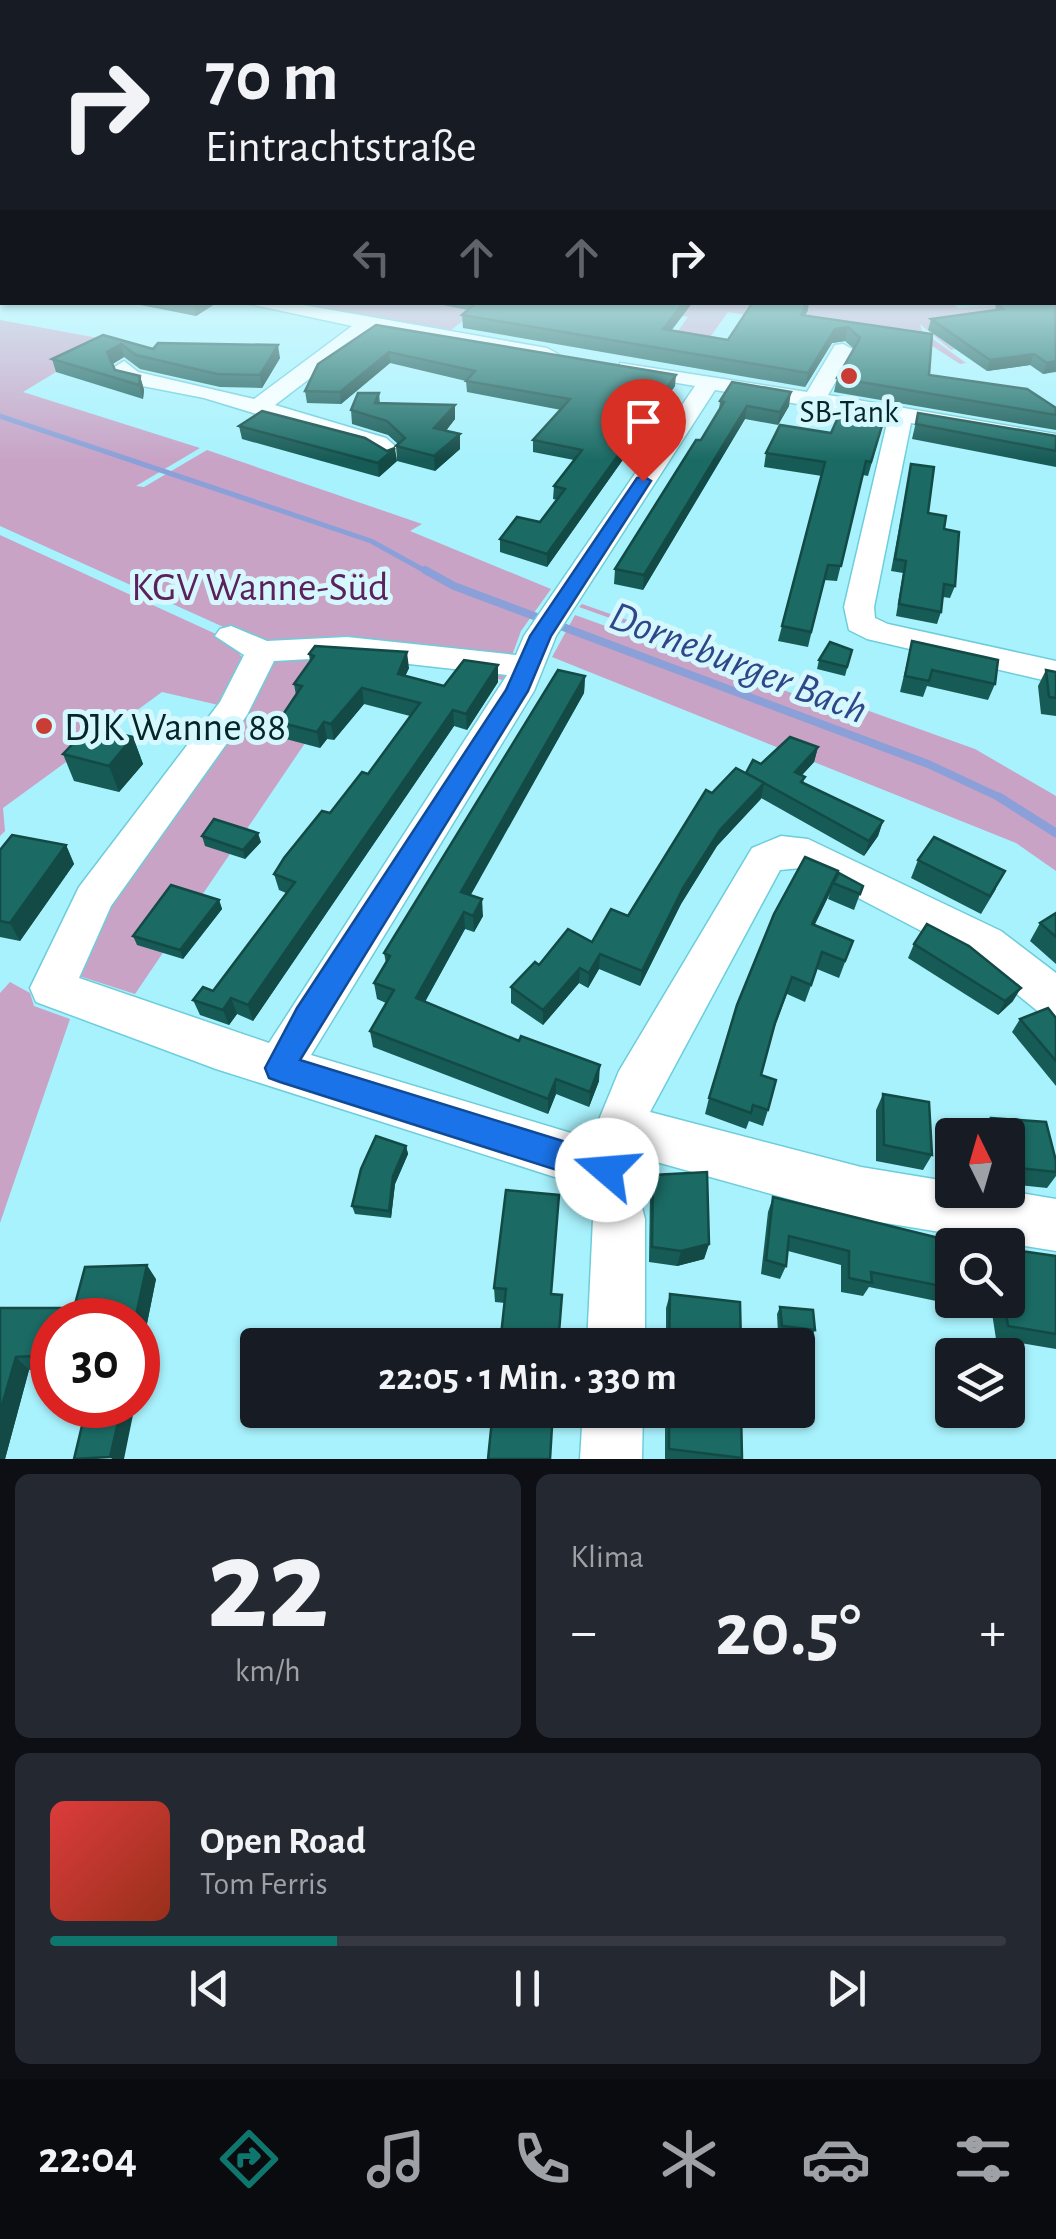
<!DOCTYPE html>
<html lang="de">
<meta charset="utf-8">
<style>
:root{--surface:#171b24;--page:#242831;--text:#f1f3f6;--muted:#9ea1a6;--line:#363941;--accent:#0f766e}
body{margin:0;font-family:"Alegreya Sans",sans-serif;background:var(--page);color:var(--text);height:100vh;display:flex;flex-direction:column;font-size:38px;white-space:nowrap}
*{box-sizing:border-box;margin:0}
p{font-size:32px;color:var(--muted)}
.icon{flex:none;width:55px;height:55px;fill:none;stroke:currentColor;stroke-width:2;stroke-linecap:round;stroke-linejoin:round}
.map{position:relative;height:1459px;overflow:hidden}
.sheet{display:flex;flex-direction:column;gap:15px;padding:15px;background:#0d0f14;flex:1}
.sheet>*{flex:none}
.hud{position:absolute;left:0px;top:0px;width:1058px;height:305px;box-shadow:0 2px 8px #0004;background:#171b24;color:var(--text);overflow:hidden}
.needle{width:65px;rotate:355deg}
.buttons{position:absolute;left:935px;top:1118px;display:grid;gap:20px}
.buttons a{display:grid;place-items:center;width:90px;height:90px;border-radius:10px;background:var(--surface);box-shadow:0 2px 8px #0004;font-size:50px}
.speed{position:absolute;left:30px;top:1298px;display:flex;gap:20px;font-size:50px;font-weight:700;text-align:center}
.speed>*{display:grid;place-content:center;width:130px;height:130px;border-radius:50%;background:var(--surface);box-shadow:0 2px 8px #0004;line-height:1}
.speed .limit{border:15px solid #d22;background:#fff;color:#111}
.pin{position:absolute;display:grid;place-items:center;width:85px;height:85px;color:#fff;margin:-102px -42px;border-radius:50% 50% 50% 0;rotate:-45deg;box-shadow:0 0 10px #0007}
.pin .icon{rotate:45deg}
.me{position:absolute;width:110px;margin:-55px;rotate:288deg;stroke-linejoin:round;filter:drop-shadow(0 0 8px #0008)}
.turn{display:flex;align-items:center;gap:35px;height:210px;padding:0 40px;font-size:45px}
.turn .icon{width:130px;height:130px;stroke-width:2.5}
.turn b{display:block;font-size:70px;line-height:85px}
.lanes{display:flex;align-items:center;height:95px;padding:0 40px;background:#0003;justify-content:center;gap:50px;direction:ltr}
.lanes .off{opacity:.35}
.big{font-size:75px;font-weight:700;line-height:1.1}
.sheet .widget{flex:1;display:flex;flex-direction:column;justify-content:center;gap:15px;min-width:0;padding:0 35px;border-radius:15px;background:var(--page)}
.sheet .dial{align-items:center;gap:0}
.dial b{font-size:130px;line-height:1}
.song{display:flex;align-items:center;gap:30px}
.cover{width:120px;height:120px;border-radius:15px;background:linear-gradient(135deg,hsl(0 70% 55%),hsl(10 70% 35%))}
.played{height:10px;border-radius:5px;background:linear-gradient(90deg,var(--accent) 30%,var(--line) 30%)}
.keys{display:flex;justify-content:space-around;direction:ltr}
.heat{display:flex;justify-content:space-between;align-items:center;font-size:55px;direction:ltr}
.sheet .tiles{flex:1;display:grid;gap:15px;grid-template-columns:1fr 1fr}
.widget:last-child{grid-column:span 2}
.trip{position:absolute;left:240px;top:1328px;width:575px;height:100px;border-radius:10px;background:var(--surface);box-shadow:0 2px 8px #0004;font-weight:700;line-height:100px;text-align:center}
.menu{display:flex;height:160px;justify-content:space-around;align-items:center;background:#090b0e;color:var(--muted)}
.menu .icon{width:70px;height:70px}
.menu .current{color:var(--accent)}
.menu b{font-size:45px;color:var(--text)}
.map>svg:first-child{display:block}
.green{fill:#c8a3c6}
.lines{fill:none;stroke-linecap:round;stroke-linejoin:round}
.stream-far2{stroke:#8ba0d8;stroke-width:5}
.stream-far1{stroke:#8ba0d8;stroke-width:8}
.stream{stroke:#8ba0d8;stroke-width:9}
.minor-casing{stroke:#6dcddb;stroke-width:3}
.minor{fill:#fff;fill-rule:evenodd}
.wall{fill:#175b56}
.shaded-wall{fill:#134a46}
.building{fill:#1b6a64;stroke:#134a46;stroke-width:2.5}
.route{fill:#1a73e8;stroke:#114b97;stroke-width:2.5}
.poi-dot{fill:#ca3d34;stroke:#d5f8fe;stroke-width:4}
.labels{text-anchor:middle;stroke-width:10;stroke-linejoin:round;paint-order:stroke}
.far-poi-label{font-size:32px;fill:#052529;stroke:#d5f8fe}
.park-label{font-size:40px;fill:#5b215b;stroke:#d5f8fe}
.poi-label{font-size:40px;fill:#052529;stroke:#d5f8fe;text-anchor:start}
.water-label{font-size:42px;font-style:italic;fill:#304689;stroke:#d5f8fe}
</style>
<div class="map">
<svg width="1056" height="1459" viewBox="0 0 1056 1459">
<rect width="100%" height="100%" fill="#a8f2fd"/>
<g class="green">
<path d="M314,302L334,305L486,303L451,330L307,306Z"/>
<path d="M951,302L958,308L1049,302L930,331L955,349L951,350L920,324L922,331L966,363L960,364L926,342L728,312L703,347L670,342L688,317L595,303Z"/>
<path d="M0,320L109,340L23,392L200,448L136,486L144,487L207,450L422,524L410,531L551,589L521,631L510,661L250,639L0,526Z"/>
<path d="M0,535L229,640L244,660L227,707L162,692L3,808L5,831L0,836Z"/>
<path d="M582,604L799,680L791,683L579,607Z"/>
<path d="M575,615L800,696L805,688L975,749L1056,796V871L1016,843L552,657Z"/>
<path d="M286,652L507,668L503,680L430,665L362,659L135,994L79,976L76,955L258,670Z"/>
<path d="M10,982L30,993L34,1006L70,1019L0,1223V993Z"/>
</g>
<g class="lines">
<path class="stream-far2" d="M0,416L371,541L429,573"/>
<path class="stream-far1" d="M425,570L454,586L928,764L1003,799"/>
<path class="stream" d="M999,797L1056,833"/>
<defs>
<g id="minor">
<path d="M240,302H286L547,348L558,354L547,360L373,330L275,405L386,438L403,453L390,461L368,448L204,398L122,382L113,368L124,361L138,372L254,399L352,326Z"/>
<path d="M843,344L854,350L828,395L1056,434V448L911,423L874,607L875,618L888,624L1056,661V683L867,639L849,630L844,607L888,419L715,390L556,636L534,691L311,1055L591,1139L619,1071L752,848L781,836L808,839L1001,931L1056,973V1018L1040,1013L971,957L801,868L780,870L650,1112L861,1167L952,1182V1190H1003L1056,1199V1251L861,1219L635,1156L631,1166L645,1219V1345H587L593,1219L586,1187L216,1069L36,1002L30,988L79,887L220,702L244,655L215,636L220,629L231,626L267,641L347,637L516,655L524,636L695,386L620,373V363L807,392L835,345ZM347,657L507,675L269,1043L79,978L111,906L247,715L274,661Z"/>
<path d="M583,1410H643L642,1459H580Z"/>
</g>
</defs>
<use href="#minor" class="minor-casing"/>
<use href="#minor" class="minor"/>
</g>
<g class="wall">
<path d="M1056,296V372L1043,374L1030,365L987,371L928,330L931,319L995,310L996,304Z"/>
<path d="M125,302H218L196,316Z"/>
<path d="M427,302H693L671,330L728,340L808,310L805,316L932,334L929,375L1056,408V430L834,392L837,378L854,349L845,341L832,343L805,387L463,328L462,315L468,310Z"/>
<path d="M376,325L675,386L547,567L500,552V539L540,522L557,500L553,499L554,486L574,460L533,452V440L561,410L467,392L466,381L390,363L341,404L307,403L305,391Z"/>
<path d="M103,335L153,349L280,358L262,388L220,387L140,369L124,357L112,364L115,370L140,376L144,390L143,399L56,372L52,359Z"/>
<path d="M379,393L380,403L455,419L446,431L460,434V449L435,471L397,461L396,446L398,444L388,435L352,424L351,410Z"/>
<path d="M720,401L789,406L778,425L745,419L643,590L614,584L615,569L701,440L719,410Z"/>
<path d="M887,409L868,476L863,475L837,581L824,580L808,647L778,641L822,476L764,467L766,453L831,433Z"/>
<path d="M918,413L1056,436V467L912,439Z"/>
<path d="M239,426L397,461L379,477L242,439Z"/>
<path d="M911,464L928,513L944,529L955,586L950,598L943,597L941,612L937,624L896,616L903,573L891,571Z"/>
<path d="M912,641L995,684L988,700L927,686L923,697L900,692Z"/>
<path d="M852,650L845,676L817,669L819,660Z"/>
<path d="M309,654L409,668L405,676L444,686L498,665V682L467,730L454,726L253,1021L237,1014L229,1025L200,1015L193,1000L213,991L286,893L279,890L274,874L368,774L410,716L364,704L334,740L327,739L320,748L282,738L278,722L296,695L294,684L310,662Z"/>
<path d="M1046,670L1056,672V716L1041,714L1038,686Z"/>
<path d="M585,676L584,693L470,895L483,916L474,932L465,929L425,1002L599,1081L589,1107L556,1094L548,1114L373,1047L370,1031L386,1003L377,999L374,983L386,963L384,953Z"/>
<path d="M133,737L143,764L119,792L74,781L63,754Z"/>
<path d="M818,747L814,762L802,775L804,783L883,821L878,836L864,856L761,798L717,846L681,904L640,986L599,969L588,988L579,983L543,1025L511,1003V987L539,965L592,942L628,916L712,793L761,764Z"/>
<path d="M202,836L261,842L245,859L205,846Z"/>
<path d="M66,845L74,864L20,941L0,937V850Z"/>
<path d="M918,860L996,889L981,914L911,878Z"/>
<path d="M835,880L863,886L854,910L828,899L830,893L814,925L853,941L839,978L817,969L805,1002L787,994L772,1034L761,1075L768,1110L763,1126L749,1121L746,1129L705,1114L709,1098Z"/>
<path d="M219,900L222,909L183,959L137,945L133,936Z"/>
<path d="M1056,913V964L1030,941L1040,923Z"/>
<path d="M914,944L1013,1001L998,1015L908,958Z"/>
<path d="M1056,1018V1086L1012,1032L1020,1019Z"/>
<path d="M883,1094L932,1155L923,1170L876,1161V1110Z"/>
<path d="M991,1118L1056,1161V1176L1047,1188L1008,1184V1135H981Z"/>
<path d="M406,1146L408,1154L395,1184L391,1218L355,1214L352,1206Z"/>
<path d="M653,1175L709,1244L704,1259L677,1266L649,1262L650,1191Z"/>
<path d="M559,1195L505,1303L495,1302L494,1288Z"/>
<path d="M773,1197L951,1288L941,1302L869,1287L863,1296L841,1292V1265L788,1251L786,1266L780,1279L761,1274L768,1212Z"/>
<path d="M1056,1256V1349L996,1339L990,1300H1008Z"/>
<path d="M156,1279L138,1368V1320H52V1368L29,1370L5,1459H0V1308H74Z"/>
<path d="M670,1294L741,1345H666V1308Z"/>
<path d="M780,1307L815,1330L812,1337L778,1333L777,1314Z"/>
<rect x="665" y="1410" width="76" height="49"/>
</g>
<g class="shaded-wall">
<path d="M218,302L196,316L194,303Z"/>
<path d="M684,302H693L662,343L663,329Z"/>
<path d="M807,302H809L808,310L798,328L801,315Z"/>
<path d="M848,327L845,341L832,343L805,387L808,373L835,329Z"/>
<path d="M121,344L124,357L111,365L107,352Z"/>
<path d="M278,345L280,358L262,388L260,375Z"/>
<path d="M389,352L390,363L341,404L340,392Z"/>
<path d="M1034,354L1030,365L987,371L990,360Z"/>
<path d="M1056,361V371L1043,374L1047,363Z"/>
<path d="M676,375L675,386L547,567V554Z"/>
<path d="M140,376L144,390L143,399L139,385Z"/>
<path d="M791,392L789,406L778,425L780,412Z"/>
<path d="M455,405V419L435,443L434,428Z"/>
<path d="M747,406L745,419L643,590L644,575Z"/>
<path d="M460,434V449L435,471L434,456Z"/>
<path d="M395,448L397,461L379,477L378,463Z"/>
<path d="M407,652L409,668L399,690L398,674Z"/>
<path d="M498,665V682L467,730L466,714Z"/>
<path d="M585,676L584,693L463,909L461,892Z"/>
<path d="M362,688L364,704L334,740L331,724Z"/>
<path d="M453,710L454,726L253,1021L248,1005Z"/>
<path d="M324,722L327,739L320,748L317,732Z"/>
<path d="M133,737L143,764L119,792L109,766Z"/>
<path d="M818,747L814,762L792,786L795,772Z"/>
<path d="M764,783L761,799L717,846L681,904L640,986L642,971L683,888L720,830Z"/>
<path d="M883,821L878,836L864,856L869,841Z"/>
<path d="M258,833L261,842L245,859L243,850Z"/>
<path d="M66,845L74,864L20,941L10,923Z"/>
<path d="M838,871L830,893L807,941L812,924Z"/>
<path d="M482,899L483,916L474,932L473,916Z"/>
<path d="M219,900L222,909L183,959L180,950Z"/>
<path d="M464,912L465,929L418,1014L416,998Z"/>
<path d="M600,954L599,969L588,988L589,973Z"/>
<path d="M580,968L579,983L543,1025V1010Z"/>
<path d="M1021,988L1013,1001L998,1015L1005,1001Z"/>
<path d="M231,998L237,1014L229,1025L223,1010Z"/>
<path d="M600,1065L599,1081L589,1107L590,1092Z"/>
<path d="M556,1079V1094L548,1114V1099Z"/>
<path d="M406,1146L408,1154L395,1184L391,1218L389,1211L393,1176Z"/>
<path d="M709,1244L704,1259L677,1266L681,1251Z"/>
<path d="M147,1265L156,1279L138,1368V1320H135Z"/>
<path d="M16,1357L29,1370L5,1459H0V1412Z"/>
<path d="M122,1405H135L124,1459H112L110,1457Z"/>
</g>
<g class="building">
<path d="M1055,296L1056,361L1047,363L1034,354L990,360L931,319L1003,309L996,304L1010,302H1055Z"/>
<path d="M477,302H684L663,329L728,340L753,302H807L801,315L932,334L929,375L1027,389L1056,408V415L837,378L860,338L848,327L835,329L808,373L462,315Z"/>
<path d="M376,325L676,375L547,554L500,539L517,517L540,522L565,489L554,486L582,450L533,440L570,399L466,381L475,371L389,352L340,392L305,391L318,364Z"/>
<path d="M103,335L153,349L158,343L278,345L260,375L217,374L136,355L121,344L107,352L115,370L140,376L139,385L52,359Z"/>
<path d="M732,382L791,392L780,412L747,406L644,575L615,569L696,440H701L724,402L720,401Z"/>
<path d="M358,393H379L375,403L455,405L434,428L460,434L434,456L396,446L405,438L387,421L351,410Z"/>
<path d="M845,402L887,409L871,462L866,461L841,566L828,565L811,632L782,626L825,462L766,453L780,425L831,433Z"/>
<path d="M262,411L365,438L387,451L395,448L378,463L239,426Z"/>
<path d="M918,413L1056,436V451L916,424Z"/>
<path d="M911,464L934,467L928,513L946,516L944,529L959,532L955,586L944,584L941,612L899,604L906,561L895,559Z"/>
<path d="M912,641L998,660L995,684L932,670L929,681L905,676Z"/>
<path d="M830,642L852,650L847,667L819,660Z"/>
<path d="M315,646L407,652L398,674L444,686L464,660L498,665L466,714L453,710L248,1005L231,998L223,1010L193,1000L203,987L213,991L295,882L274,874L284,858L322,811L330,813L362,772L368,774L420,703L362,688L331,724L324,722L317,732L278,722L302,686L294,684L314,656L309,654Z"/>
<path d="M558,670L585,676L461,892L482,899L473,916L464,912L416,998L519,1041L521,1036L600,1065L590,1092L556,1079L548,1099L370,1031L394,990L374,983L390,956L384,953Z"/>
<path d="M1046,670L1056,672V698L1049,697Z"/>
<path d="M89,727L133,737L109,766L63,754Z"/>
<path d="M790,737L818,747L795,772L805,777L801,782L883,821L869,841L746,773L753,760L761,764Z"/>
<path d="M736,768L764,783L720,830L683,888L642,971L600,954L589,973L580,968L543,1010L511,987L535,962L539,965L568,929L592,942L611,909L628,916L706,790L712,793Z"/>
<path d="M214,819L258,833L243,850L202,836Z"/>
<path d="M12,835L66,845L10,923L0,921V850Z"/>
<path d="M934,837L1005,871L990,896L918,860Z"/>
<path d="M805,857L838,871L812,924L853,941L845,961L822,952L811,985L792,977L775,1023L761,1075L776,1080L768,1110L753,1105L751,1113L709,1098L737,1005L774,914Z"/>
<path d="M839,873L863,886L860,894L833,883Z"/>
<path d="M171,885L219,900L180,950L133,936Z"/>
<path d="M1056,913V937L1040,923Z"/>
<path d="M927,924L969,946L1021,988L1005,1001L914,944Z"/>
<path d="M1048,1008L1056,1018V1061L1020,1019Z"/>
<path d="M883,1094L929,1102L932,1155L884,1145Z"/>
<path d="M991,1118L1046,1122L1056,1161V1172L1008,1167V1135H994Z"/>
<path d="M376,1136L406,1146L393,1176L389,1211L352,1206L361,1169Z"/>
<path d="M707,1172L709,1244L681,1251L652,1247L653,1175Z"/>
<path d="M506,1190L559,1195L551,1294L562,1295L558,1345H500L506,1289L494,1288Z"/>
<path d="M773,1197L947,1240L951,1288L871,1272L872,1283L849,1278V1251L789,1236L786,1266L766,1260Z"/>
<path d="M1008,1249L1056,1256V1334L1008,1326L1004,1300H1008Z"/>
<path d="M147,1265L135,1320H52V1355L16,1357L0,1412V1308H74L85,1267Z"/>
<path d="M670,1294L740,1302L741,1345H669Z"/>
<path d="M780,1307L813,1310L815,1330L782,1326Z"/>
<path d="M87,1405H122L110,1457L74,1459Z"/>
<path d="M493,1410H553L550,1459H488Z"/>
<path d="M669,1410H741L742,1458L669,1449Z"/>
</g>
<linearGradient id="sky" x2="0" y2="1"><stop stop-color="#83ace2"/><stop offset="0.55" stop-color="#d8f9fe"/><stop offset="1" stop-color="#d8f9fe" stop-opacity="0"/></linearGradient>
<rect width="1056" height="460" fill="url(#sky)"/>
<path class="route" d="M643,476L651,481L551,636L528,691L300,1060L618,1158L623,1170L618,1181L607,1186L280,1082L269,1078L265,1068L297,1008L506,690L530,636L637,478Z"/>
<g class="poi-dot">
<circle cx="849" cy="376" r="10"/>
<circle cx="44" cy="726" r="10"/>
</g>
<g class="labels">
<g class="far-poi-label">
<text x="849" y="422">SB-Tank</text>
</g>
<g class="park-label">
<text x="260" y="600">KGV Wanne-Süd</text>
</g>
<g class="poi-label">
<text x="64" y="740">DJK Wanne 88</text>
</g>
<g class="water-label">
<text transform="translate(739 661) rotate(21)" y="15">Dorneburger Bach</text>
</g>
</g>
</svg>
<div class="buttons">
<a><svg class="needle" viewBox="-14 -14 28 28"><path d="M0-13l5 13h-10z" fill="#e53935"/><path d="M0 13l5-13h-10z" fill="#9ea1a6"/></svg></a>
<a><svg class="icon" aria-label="search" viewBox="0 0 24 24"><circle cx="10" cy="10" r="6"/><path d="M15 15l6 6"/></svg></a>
<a><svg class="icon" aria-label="layers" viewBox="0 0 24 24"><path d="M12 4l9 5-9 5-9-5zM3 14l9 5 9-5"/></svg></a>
</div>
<div class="speed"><div class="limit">30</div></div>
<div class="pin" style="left:643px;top:481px;background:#d93025"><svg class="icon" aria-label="arrive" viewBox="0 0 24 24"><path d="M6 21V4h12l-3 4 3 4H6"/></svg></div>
<svg class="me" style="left:607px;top:1170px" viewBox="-20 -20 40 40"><circle r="19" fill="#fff"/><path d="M0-13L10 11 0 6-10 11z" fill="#1a73e8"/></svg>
<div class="trip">22:05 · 1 Min. · 330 m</div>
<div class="hud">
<div class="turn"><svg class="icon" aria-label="right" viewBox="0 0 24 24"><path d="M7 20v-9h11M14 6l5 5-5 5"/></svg><div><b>70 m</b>Eintrachtstraße</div></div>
<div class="lanes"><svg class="icon off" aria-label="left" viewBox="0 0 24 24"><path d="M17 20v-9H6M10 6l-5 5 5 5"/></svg><svg class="icon off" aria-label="ahead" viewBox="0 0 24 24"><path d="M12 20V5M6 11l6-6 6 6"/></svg><svg class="icon off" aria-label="ahead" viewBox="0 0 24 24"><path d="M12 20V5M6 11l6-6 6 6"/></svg><svg class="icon" aria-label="right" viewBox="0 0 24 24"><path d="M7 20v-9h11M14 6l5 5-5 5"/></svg></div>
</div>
</div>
<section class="sheet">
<div class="tiles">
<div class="widget dial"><b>22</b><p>km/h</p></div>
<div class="widget"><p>Klima</p>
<div class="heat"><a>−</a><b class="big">20.5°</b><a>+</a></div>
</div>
<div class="widget">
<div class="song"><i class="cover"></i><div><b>Open Road</b><p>Tom Ferris</p></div></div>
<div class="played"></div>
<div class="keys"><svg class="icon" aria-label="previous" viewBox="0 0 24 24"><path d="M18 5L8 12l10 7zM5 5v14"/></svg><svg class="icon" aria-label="pause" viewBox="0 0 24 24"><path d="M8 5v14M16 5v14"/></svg><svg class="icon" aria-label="next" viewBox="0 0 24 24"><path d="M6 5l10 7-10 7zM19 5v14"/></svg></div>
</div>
</div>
</section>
<nav class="menu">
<b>22:04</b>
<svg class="icon current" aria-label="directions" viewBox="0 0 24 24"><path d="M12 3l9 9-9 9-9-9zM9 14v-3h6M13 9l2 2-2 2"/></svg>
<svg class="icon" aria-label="music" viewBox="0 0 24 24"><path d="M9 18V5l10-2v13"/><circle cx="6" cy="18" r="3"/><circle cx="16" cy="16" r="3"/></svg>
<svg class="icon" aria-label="phone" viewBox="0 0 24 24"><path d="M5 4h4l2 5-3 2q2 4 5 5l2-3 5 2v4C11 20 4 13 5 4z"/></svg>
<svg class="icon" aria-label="climate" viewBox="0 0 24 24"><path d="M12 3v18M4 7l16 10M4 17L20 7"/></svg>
<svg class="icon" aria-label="car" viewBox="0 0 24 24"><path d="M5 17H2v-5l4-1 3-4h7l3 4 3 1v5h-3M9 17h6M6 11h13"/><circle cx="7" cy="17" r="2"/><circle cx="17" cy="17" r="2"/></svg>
<svg class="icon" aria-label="filters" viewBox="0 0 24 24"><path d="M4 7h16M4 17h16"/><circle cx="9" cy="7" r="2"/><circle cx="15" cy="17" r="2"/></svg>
</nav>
